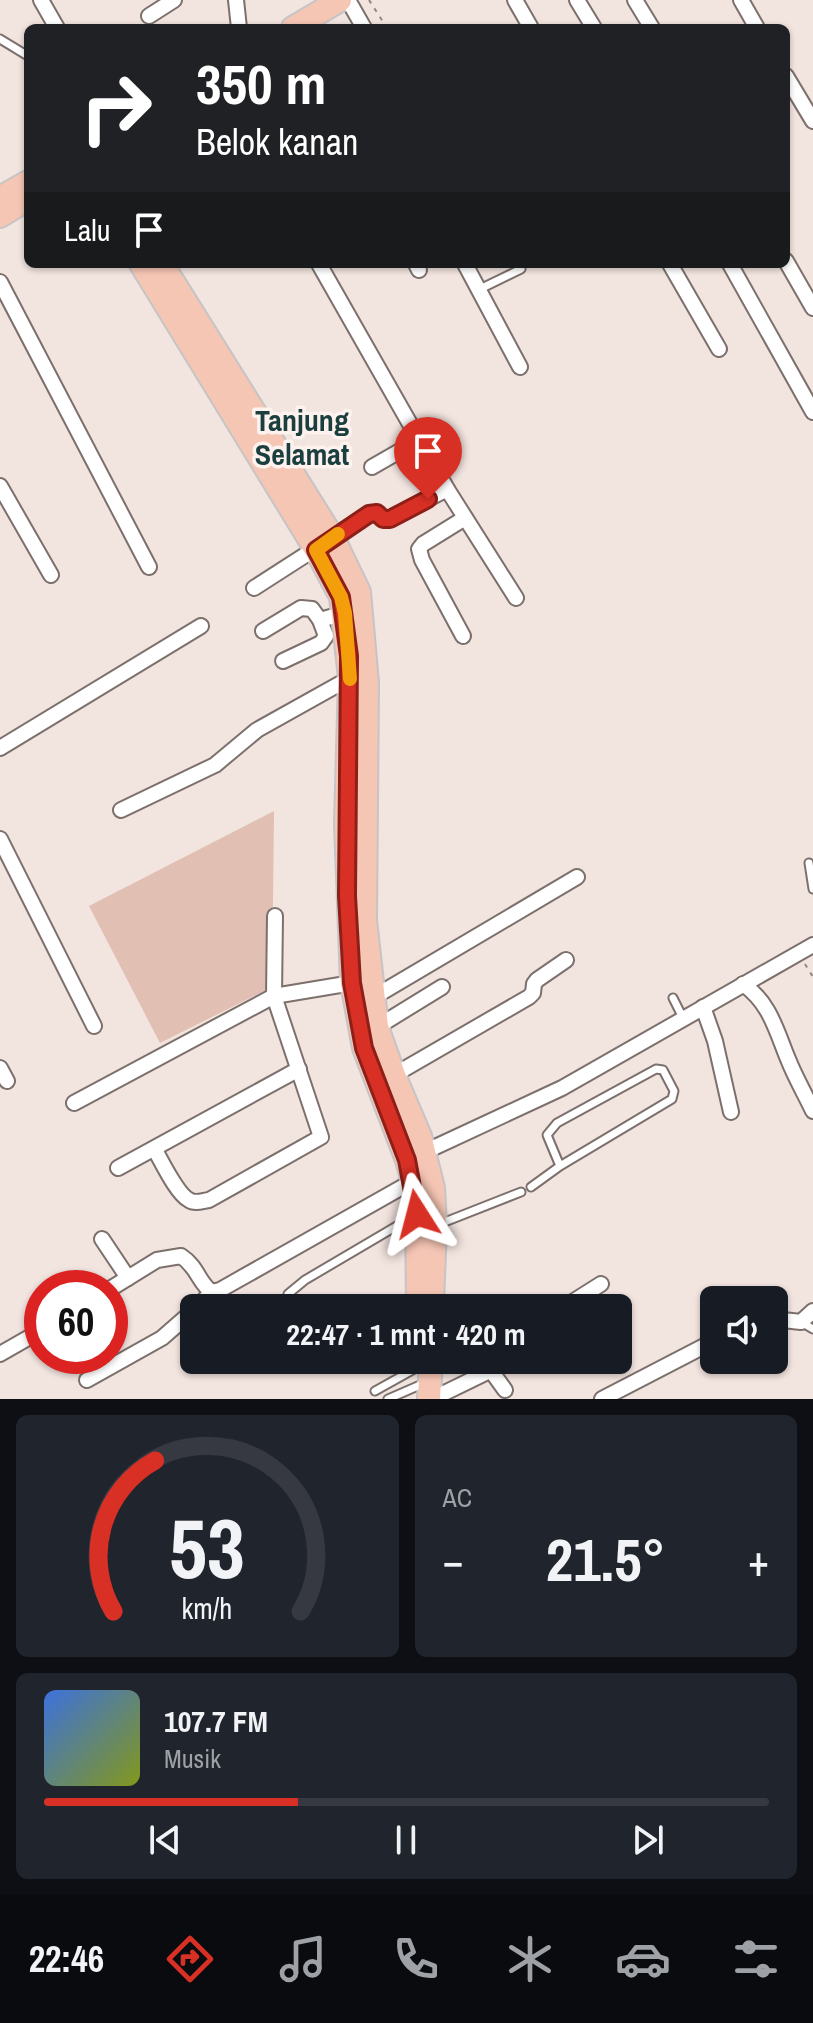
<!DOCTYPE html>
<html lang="id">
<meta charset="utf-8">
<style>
:root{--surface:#171b24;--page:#20242c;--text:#f1f3f6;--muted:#9ea1a6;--line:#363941;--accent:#d93025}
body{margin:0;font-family:"Archivo Narrow",sans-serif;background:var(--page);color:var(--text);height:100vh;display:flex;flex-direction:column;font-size:30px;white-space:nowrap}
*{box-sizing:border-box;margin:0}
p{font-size:26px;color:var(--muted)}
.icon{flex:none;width:44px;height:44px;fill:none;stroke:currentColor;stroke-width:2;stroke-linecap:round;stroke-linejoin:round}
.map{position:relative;height:1399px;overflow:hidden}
.panel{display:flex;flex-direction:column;gap:16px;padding:16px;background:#0d0f14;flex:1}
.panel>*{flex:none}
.hud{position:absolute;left:24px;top:24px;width:766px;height:244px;border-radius:12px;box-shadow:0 2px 6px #0004;background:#202124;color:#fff;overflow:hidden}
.controls{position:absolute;left:700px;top:1286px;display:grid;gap:16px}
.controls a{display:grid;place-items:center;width:88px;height:88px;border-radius:12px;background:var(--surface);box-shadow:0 2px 6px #0004;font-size:40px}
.speed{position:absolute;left:24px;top:1270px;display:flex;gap:16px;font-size:40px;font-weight:700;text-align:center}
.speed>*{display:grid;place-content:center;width:104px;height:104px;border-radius:50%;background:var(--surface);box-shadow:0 2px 6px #0004;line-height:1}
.speed .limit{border:12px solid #d22;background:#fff;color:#111}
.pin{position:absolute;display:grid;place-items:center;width:68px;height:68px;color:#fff;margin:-82px -34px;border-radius:50% 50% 50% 0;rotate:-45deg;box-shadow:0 0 8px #0007}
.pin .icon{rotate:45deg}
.me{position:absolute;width:88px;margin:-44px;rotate:351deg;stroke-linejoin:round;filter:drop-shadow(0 0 6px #0008)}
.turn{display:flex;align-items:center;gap:28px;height:168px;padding:0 40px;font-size:36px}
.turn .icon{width:104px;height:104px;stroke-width:2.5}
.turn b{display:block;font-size:56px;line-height:68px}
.then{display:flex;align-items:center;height:76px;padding:0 40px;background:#0003;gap:16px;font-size:30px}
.big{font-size:60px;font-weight:800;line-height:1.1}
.panel .card{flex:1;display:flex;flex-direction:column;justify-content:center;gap:12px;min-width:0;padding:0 28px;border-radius:12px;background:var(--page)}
.panel .dial{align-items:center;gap:0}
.dial svg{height:208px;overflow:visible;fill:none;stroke:var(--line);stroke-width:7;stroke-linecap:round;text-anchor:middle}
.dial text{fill:var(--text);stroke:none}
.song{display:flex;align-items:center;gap:24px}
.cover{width:96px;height:96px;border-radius:12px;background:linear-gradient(135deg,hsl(220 70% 55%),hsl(70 70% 35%))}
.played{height:8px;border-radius:4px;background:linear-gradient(90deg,var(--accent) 35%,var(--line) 35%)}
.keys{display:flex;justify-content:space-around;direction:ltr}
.heat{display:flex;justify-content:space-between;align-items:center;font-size:44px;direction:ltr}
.panel .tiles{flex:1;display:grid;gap:16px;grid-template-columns:1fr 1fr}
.card:last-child{grid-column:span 2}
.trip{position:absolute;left:180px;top:1294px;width:452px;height:80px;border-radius:12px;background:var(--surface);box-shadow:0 2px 6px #0004;font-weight:800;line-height:80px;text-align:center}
.tabs{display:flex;height:128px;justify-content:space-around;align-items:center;background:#090b0e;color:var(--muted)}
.tabs .icon{width:56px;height:56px}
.tabs .on{color:var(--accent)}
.tabs b{font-size:36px;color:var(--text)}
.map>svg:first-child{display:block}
.green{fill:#e1bfb3}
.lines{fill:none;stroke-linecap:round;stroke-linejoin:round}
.service-casing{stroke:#7c706c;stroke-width:11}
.minor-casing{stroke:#7c706c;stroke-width:18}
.primary-casing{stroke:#c6c4c4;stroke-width:26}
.path{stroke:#918783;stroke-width:2;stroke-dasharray:4 6;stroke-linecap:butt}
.service{stroke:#fff;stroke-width:7}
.minor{stroke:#fff;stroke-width:14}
.primary{stroke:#f6c6b5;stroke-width:22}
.route-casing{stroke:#8d1f18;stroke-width:20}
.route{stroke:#d93025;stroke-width:14}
.slow{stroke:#f59e0b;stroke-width:14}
.labels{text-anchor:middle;stroke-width:7;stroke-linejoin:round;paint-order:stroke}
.district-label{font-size:30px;font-weight:bold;fill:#1b3e3e;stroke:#fdf2ee}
</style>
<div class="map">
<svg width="813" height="1399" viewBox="0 0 813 1399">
<rect width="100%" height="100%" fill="#f2e4df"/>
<path class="green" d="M274,811L272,987L160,1043L89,906Z"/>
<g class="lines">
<defs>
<g id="service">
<path d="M0,39L28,56"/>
<path d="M480,289L521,269"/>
<path d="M809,863L813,889"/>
<path d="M673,998L683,1018"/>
<path d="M531,1187L560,1166L672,1099L674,1091L663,1070L656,1069L557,1123L547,1135L560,1166"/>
<path d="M437,1225L521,1192"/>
<path d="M77,1280L79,1288"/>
<path d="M288,1294L305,1280L412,1217"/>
<path d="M801,1322L813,1329"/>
<path d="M375,1391L418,1367"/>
<path d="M388,1399L427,1382"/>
</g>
<g id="minor">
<path d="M41,0L57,28"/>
<path d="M236,0L239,28"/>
<path d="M348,0L364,28"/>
<path d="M515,0L531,28"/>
<path d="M577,0L594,28"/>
<path d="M635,0L652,28"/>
<path d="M741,0L757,28"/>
<path d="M149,16L174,0"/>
<path d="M786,76L813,121"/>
<path d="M786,261L813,308"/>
<path d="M319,264L447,489L516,598"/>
<path d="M416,264L419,270"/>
<path d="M465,264L520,367"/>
<path d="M670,264L719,349"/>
<path d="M730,264L813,412"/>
<path d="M0,282L149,567"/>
<path d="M372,467L419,440"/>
<path d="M0,486L51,575"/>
<path d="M254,588L369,514L377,513L383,519H390L447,489"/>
<path d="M263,631L301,608L312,609L320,620"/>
<path d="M463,636L422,560L419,549L423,544L465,518"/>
<path d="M283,661L321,643L326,636L320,620L345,613"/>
<path d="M0,748L201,626"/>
<path d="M121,810L215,765L257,730L350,678"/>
<path d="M0,839L94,1026"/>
<path d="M743,984C770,1003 776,1030 788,1059C795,1077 805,1094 813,1111"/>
<path d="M374,997L577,877"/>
<path d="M703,1007L715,1041L731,1112"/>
<path d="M377,1027L442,987"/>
<path d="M0,1068L7,1081"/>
<path d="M394,1075L529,997L533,993L534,984L537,980L566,960"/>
<path d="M74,1103L274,996L352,983"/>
<path d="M155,1150C162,1162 177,1194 189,1200C195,1204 202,1201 209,1200L321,1137L274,996L275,916"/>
<path d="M418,1155L562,1088L813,945"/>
<path d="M118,1168L299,1069"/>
<path d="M102,1239L128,1278"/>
<path d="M110,1289L157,1260L181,1256C198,1267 199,1284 212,1292"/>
<path d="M196,1308L212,1292L220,1290L413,1181"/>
<path d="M563,1308L601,1284"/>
<path d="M774,1319L801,1322L813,1311"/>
<path d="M0,1354L42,1330"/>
<path d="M492,1372L505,1390"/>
<path d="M87,1380L162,1338L194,1310"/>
<path d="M432,1399L512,1360"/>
<path d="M602,1399L714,1341"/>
</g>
<g id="primary">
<path d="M293,28L340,0"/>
<path d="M0,198L28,182"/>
<path d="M0,216L28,199"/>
<path d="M141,264L316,550L341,597L350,678L346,824L352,983L364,1048L407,1160L413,1181L417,1214L418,1308"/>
<path d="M162,264L333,538L359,592L367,683L365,920L377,1027L394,1075L420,1136L433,1188L435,1226L432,1303"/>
<path d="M429,1399L431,1360"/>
</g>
</defs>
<use href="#service" class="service-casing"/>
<use href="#minor" class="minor-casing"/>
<use href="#primary" class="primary-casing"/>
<g class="path">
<path d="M369,0L387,28"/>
<path d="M805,964L813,977"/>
</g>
<use href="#service" class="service"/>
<use href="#minor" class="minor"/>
<use href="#primary" class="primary"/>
</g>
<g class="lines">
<defs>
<path id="route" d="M417,1214L407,1160L364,1048L352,983L347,896L349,656L341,597L316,550L369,514L377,513L383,519H390L428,499"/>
</defs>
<use href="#route" class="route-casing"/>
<use href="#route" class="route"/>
<path class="slow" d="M338,534L316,550L341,597L345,613L350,679"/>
</g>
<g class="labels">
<g class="district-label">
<text x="302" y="431">Tanjung<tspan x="302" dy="34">Selamat</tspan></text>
</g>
</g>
</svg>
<div class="controls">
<a><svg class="icon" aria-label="sound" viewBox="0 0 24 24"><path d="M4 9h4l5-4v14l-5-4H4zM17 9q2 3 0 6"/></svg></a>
</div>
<div class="speed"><div class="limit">60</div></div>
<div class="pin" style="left:428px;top:499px;background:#d93025"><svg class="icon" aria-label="arrive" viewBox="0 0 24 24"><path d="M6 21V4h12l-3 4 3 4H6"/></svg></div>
<svg class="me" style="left:417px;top:1214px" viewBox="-20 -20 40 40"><path d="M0-17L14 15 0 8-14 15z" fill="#d93025" stroke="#fff" stroke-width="4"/></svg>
<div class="trip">22:47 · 1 mnt · 420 m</div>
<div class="hud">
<div class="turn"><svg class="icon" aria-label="right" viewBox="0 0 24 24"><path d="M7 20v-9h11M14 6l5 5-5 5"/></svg><div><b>350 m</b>Belok kanan</div></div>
<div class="then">Lalu<svg class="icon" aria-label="arrive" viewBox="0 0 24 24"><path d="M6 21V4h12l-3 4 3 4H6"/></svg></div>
</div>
</div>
<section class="panel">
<div class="tiles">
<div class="card dial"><svg viewBox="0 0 100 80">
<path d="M14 69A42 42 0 1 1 86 69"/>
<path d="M14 69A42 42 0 0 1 30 11" stroke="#d93025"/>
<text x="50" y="56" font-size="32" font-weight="700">53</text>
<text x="50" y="72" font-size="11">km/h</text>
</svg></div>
<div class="card"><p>AC</p>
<div class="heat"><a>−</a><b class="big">21.5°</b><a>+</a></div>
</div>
<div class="card">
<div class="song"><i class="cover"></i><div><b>107.7 FM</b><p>Musik</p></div></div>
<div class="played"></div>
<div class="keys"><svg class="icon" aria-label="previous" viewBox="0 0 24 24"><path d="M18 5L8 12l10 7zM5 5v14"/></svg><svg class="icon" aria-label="pause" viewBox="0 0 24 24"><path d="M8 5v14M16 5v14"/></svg><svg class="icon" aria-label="next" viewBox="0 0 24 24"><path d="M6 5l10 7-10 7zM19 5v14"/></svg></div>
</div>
</div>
</section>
<nav class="tabs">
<b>22:46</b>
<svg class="icon on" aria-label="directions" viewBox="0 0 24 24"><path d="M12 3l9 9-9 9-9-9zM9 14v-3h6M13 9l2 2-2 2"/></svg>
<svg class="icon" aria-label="music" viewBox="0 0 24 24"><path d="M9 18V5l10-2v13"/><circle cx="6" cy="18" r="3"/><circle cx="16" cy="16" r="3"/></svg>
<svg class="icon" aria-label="phone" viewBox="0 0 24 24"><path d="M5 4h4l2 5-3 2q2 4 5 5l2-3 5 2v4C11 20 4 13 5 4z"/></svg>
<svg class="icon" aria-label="climate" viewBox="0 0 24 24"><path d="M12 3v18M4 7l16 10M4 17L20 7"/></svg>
<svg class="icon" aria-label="car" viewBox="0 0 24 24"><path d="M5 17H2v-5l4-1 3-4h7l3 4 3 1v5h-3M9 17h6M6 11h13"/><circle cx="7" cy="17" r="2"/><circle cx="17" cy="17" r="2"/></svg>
<svg class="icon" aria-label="filters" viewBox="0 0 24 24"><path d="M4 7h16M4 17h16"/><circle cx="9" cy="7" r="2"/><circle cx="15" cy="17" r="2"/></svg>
</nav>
